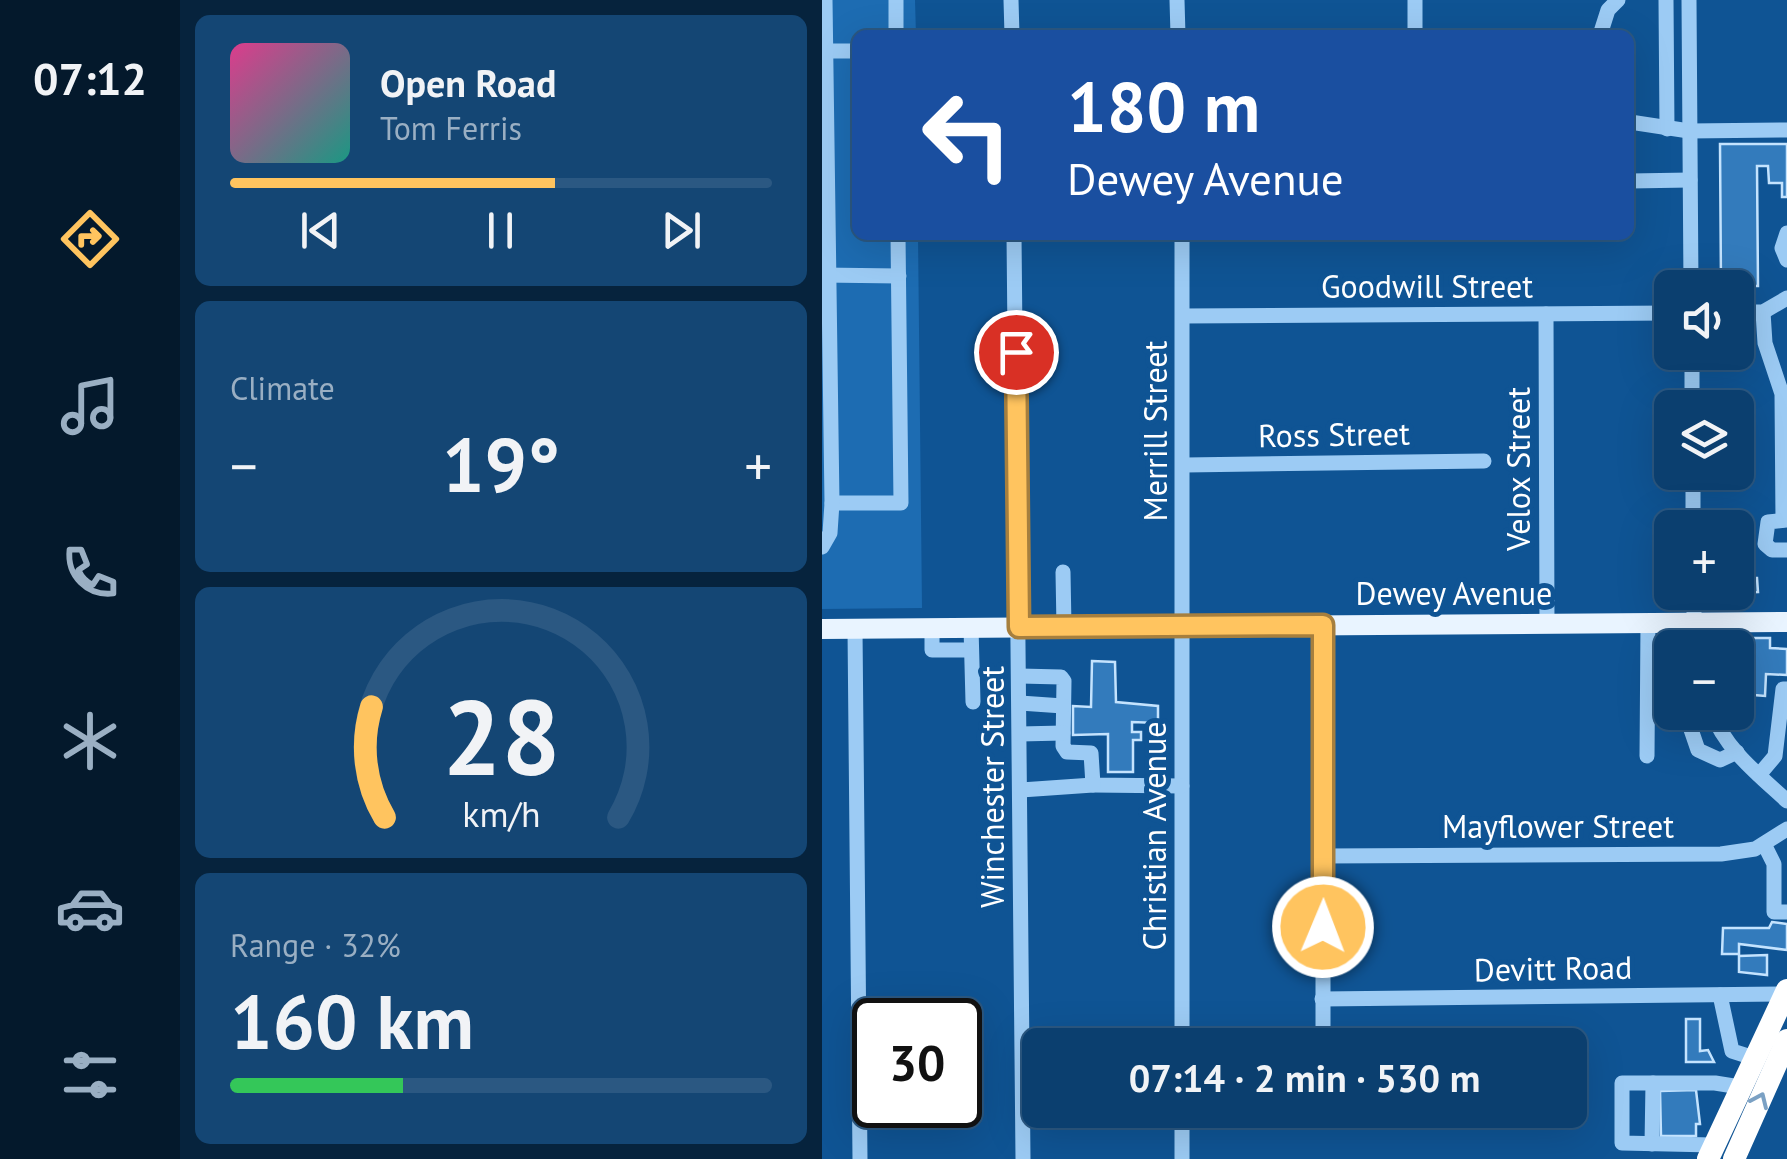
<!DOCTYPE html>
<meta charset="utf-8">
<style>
:root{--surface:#0b3f6f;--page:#144674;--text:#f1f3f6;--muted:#9aafc3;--line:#2b5882;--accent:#ffc45f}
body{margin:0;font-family:"PT Sans",sans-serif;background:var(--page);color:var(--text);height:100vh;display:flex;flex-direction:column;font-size:38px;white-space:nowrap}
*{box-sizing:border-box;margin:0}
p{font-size:32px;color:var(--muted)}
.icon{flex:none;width:55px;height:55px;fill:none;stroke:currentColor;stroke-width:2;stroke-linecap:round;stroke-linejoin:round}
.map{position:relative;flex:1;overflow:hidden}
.details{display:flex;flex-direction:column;gap:15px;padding:15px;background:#06233d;width:642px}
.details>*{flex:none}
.hud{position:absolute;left:30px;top:30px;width:782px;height:210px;border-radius:15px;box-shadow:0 10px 40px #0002,0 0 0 2px var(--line);background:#1a4fa0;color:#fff;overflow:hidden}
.buttons{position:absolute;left:832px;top:270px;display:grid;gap:20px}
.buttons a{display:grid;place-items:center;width:100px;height:100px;border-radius:15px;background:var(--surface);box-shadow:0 10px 40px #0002,0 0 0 2px var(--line);font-size:50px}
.speed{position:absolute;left:30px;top:998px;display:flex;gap:20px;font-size:50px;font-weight:700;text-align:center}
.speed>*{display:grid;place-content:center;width:130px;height:130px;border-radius:50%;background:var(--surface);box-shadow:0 10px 40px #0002,0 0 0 2px var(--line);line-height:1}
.speed .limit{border:5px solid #111;border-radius:15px;background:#fff;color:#111}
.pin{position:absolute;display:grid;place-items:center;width:85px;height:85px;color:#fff;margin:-42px;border:5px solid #fff;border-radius:50%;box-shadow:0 2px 10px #0007}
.me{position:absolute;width:110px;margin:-55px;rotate:1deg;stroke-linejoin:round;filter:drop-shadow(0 0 8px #0008)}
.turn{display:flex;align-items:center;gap:35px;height:210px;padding:0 50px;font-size:45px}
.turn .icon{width:130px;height:130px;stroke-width:2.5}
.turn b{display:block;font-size:70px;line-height:85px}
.big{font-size:75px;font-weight:700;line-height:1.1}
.details .tile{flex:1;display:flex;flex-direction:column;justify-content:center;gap:15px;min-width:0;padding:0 35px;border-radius:15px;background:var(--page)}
.details .dial{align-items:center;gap:0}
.dial svg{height:260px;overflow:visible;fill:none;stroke:var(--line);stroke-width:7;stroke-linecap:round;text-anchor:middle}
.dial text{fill:var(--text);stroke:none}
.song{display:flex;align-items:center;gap:30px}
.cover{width:120px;height:120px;border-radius:15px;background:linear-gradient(135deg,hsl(330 70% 55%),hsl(170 70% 35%))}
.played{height:10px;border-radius:5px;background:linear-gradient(90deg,var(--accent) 60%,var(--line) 60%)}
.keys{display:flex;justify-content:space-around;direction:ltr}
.heat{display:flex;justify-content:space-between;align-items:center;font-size:55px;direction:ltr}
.charge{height:15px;border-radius:8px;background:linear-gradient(90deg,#34c759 32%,var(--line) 0)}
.trip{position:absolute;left:200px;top:1028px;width:565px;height:100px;border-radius:15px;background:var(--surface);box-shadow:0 10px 40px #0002,0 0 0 2px var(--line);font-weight:700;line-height:100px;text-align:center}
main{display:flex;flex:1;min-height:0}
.tab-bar{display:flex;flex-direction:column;width:180px;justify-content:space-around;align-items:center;background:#04192c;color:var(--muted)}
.tab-bar .icon{width:70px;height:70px}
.tab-bar .selected{color:var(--accent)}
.tab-bar b{font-size:45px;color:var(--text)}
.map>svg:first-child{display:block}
.green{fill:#1d6cb2}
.building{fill:#337bbc;stroke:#c4e3fe;stroke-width:2.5}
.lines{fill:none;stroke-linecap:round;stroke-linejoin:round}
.minor{stroke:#9ccbf4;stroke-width:15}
.major{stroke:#e9f4ff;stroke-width:20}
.highway{stroke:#fff;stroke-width:22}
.oneway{stroke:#7ba1c4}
.route-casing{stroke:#a67f3e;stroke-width:25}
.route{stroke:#ffc45f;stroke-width:18}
.labels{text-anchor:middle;stroke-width:10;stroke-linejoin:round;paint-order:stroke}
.street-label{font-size:32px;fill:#fff;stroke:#0f5494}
</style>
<main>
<nav class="tab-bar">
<b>07:12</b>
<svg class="icon selected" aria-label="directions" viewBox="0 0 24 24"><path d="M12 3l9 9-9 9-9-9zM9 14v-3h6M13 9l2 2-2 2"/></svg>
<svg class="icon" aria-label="music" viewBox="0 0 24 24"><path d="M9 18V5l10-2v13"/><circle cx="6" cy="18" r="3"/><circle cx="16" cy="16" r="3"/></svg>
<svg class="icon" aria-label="phone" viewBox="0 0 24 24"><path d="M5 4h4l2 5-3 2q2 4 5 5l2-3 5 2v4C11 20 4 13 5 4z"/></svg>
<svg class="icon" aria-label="climate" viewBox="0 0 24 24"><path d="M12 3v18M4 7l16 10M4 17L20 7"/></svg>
<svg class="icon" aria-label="car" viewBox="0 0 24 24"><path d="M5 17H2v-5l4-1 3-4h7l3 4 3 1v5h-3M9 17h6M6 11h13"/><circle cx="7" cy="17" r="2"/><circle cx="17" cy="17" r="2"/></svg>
<svg class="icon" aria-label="filters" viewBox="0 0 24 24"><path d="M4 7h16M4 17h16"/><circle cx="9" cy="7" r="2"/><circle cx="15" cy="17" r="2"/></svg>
</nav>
<section class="details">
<div class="tile">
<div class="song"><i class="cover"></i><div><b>Open Road</b><p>Tom Ferris</p></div></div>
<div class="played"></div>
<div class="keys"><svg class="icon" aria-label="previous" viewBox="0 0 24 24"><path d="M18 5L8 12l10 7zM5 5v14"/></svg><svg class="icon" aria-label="pause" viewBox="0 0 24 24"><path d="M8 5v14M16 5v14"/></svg><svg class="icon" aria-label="next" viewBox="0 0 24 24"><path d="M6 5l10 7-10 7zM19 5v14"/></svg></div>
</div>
<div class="tile"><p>Climate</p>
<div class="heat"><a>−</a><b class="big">19°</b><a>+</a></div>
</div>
<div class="tile dial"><svg viewBox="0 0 100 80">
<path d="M14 69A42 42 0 1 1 86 69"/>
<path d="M14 69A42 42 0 0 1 10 35" stroke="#ffc45f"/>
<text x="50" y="56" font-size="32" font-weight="700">28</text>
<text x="50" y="72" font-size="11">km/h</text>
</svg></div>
<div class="tile"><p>Range · 32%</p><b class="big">160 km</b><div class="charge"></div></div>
</section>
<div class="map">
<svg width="965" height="1159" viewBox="0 0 965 1159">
<rect width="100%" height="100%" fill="#0f5494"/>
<path class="green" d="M0,0H93L94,35H35V235H96L100,608L0,609Z"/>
<g class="building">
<path d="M898,144H965V197H960V183H947L946,166H935L936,286H899Z"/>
<path d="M901,522H921V578H935L936,592L905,593L915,592V528H901Z"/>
<path d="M927,638H948V648L965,649V675L944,674L943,696L932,695V688H926Z"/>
<path d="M270,661L293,662L294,702L336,706V723L310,722V732H319V740H311V772H286V734L251,735V706L269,707Z"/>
<path d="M950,922L965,924V950L917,944V954H900L901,928H947Z"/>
<path d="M945,955V975L917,972V956Z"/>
<path d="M864,1019H878V1051L886,1050L892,1062H864Z"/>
<path d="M874,1090L878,1124H874V1136H839L838,1091Z"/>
</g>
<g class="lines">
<g class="minor">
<path d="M74,0V35"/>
<path d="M189,0L190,35"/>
<path d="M355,0L356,35"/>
<path d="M593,0V35"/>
<path d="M844,0L845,129"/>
<path d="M867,0L869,288"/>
<path d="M778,35L786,10L796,0"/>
<path d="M0,51H35"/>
<path d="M808,122L867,131L965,130"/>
<path d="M808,181L868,180"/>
<path d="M965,233L960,248L965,260"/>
<path d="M192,235L201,1159"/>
<path d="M360,235V1045"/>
<path d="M0,275L77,276"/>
<path d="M915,312H941L965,298"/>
<path d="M941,312L943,343L960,394L961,520"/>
<path d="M724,314L725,624"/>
<path d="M361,316L850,313"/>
<path d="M870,352V408"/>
<path d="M363,465L662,461"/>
<path d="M871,472V528"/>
<path d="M10,503H79L76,235"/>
<path d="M965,520L946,522L943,544L950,550H965"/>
<path d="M0,547L8,533L10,503L3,0"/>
<path d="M241,572L242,627"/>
<path d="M872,592V648"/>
<path d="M149,627L151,702"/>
<path d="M110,628V650H149"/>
<path d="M33,629L38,1159"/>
<path d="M198,676L239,677L242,681L241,746L245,752L269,753L271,785L360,786"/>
<path d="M198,703L241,706"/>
<path d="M863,712L876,750L898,760L915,752"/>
<path d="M890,712C902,748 938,776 965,801"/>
<path d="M198,734L241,733"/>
<path d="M825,756L826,623"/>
<path d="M937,775L953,756L961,689H965"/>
<path d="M199,790L271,785"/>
<path d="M942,844L952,864V912H965"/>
<path d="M502,856L899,854L933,849L965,829"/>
<path d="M898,995L910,1051L932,1058"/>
<path d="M500,999L963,994"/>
<path d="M501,1045V625"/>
<path d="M360,1110V1159"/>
<path d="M830,1144L831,1083"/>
<path d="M891,1145L800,1143V1083H893L918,1087"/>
</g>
<path class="major" d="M0,629L965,622"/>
<g class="highway">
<path d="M886,1159L965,990"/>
<path d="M912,1159L965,1040"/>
</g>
</g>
<defs><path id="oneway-chevron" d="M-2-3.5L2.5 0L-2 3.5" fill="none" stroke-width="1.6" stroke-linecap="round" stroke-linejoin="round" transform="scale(2.5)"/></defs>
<use class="oneway" href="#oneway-chevron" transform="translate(938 1100) rotate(-66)"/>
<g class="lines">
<defs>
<path id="route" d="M194,352L197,627L501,625V927"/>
</defs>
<use href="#route" class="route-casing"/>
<use href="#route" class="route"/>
</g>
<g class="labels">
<g class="street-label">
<text x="605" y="298">Goodwill Street</text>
<text transform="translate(334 431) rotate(-90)" y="11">Merrill Street</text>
<text transform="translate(512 435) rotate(-1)" y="11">Ross Street</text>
<text transform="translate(697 469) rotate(-90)" y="11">Velox Street</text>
<text x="632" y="605">Dewey Avenue</text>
<text transform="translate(171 787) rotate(-90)" y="11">Winchester Street</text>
<text x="736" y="838">Mayflower Street</text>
<text transform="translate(333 836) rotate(-90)" y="11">Christian Avenue</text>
<text transform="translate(731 969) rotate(-1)" y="11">Devitt Road</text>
</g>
</g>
</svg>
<div class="buttons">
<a><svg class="icon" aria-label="sound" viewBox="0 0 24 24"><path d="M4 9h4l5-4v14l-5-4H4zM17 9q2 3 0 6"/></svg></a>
<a><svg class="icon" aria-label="layers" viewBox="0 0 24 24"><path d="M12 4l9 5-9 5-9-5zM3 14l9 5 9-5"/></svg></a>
<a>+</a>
<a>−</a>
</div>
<div class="speed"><div class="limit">30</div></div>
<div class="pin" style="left:194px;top:352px;background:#d93025"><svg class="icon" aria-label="arrive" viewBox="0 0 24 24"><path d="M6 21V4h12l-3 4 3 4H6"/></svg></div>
<svg class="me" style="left:501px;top:927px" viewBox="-20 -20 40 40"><circle r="17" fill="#ffc45f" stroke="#fff" stroke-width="3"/><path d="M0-11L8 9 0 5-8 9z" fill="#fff"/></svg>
<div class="trip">07:14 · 2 min · 530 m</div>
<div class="hud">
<div class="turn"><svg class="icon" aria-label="left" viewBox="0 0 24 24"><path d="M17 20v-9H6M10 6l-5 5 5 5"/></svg><div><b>180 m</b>Dewey Avenue</div></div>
</div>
</div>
</main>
